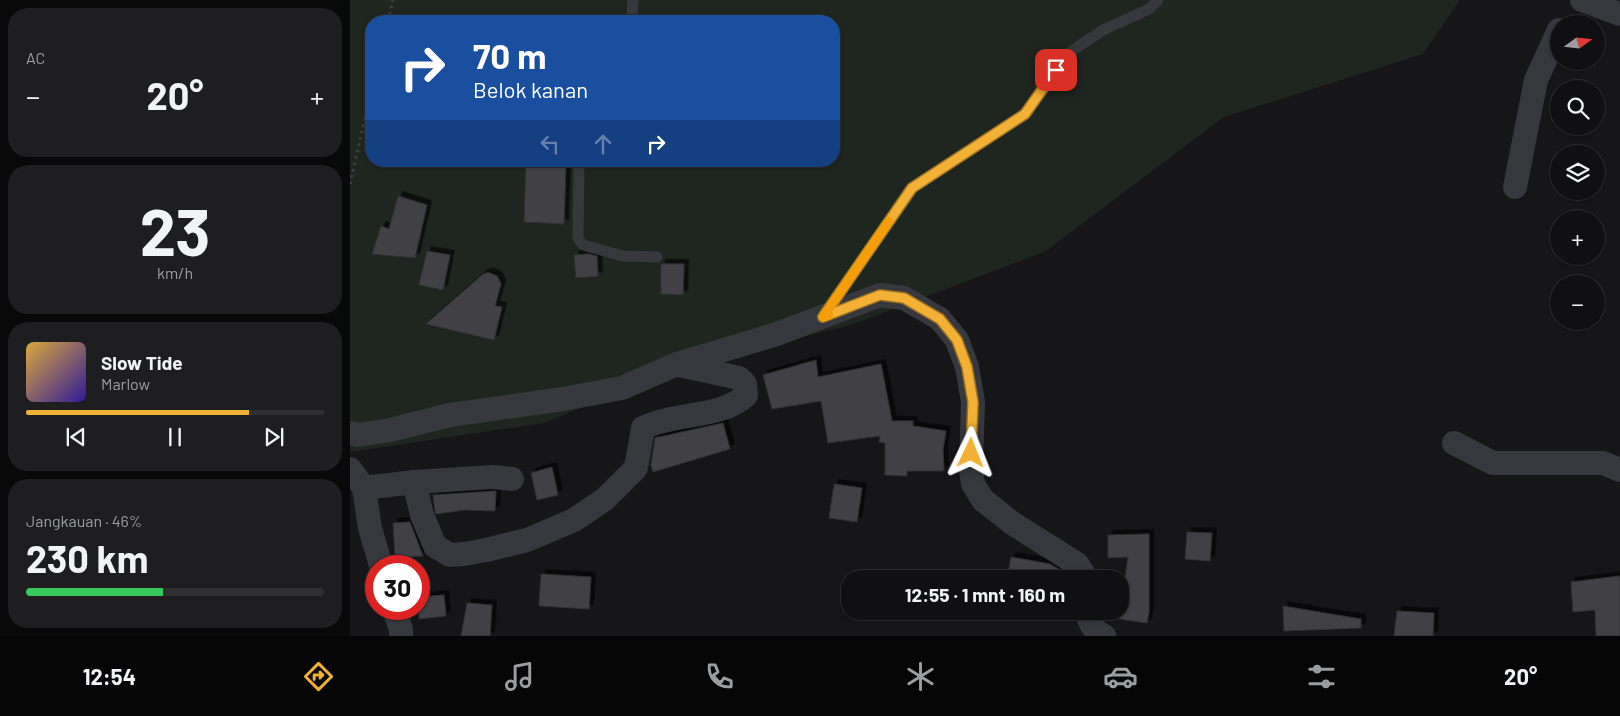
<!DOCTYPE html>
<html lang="id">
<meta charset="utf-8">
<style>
:root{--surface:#101012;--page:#1e1e20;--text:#f1f3f6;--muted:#9c9d9f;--line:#303032;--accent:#f2b134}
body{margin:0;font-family:Barlow,sans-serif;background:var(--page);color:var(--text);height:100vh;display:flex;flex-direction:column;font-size:19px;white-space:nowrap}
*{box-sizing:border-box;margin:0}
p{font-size:16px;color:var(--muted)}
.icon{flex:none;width:28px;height:28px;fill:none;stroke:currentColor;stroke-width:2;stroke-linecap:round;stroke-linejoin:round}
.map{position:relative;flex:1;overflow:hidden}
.sheet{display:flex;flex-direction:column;gap:8px;padding:8px;background:#09090a;width:350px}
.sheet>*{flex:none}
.top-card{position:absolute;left:15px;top:15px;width:475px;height:152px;border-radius:20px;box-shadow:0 1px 4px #0004,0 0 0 1px var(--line);background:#1a4fa0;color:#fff;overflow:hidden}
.needle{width:32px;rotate:75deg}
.buttons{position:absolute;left:1200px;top:15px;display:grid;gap:10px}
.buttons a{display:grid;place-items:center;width:55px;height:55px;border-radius:50%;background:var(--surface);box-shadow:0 1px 4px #0004,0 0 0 1px var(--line);font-size:25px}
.speed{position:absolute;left:15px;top:555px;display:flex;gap:10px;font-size:25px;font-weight:700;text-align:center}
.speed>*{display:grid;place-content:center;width:65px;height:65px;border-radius:50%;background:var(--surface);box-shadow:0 1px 4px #0004,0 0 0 1px var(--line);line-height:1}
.speed .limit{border:8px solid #d22;background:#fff;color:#111}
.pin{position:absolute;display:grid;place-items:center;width:42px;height:42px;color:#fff;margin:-21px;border-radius:10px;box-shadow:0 2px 8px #0006}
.me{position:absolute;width:55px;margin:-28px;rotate:2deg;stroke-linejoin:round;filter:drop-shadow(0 0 4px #0008)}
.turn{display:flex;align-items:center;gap:18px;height:105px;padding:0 25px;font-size:22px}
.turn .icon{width:65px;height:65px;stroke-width:2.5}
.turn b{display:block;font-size:35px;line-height:42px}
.lanes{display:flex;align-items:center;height:48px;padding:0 25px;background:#0003;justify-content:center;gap:25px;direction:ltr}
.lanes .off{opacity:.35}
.big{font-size:38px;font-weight:700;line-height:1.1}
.sheet .tile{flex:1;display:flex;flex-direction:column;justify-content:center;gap:8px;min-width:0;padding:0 18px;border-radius:20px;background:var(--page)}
.sheet .dial{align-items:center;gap:0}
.dial b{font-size:65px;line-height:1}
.song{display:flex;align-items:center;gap:15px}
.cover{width:60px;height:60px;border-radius:8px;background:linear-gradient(135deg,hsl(40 70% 55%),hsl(250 70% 35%))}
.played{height:5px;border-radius:2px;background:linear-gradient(90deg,var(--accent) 75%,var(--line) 75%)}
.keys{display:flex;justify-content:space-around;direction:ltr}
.heat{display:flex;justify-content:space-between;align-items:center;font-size:28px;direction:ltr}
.charge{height:8px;border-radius:4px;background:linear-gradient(90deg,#34c759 46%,var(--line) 0)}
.trip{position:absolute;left:491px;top:570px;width:288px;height:50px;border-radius:20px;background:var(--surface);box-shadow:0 1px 4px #0004,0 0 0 1px var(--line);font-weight:700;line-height:50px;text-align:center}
.menu{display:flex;height:80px;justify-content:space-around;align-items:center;background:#060607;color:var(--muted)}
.menu .icon{width:35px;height:35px}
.menu .on{color:var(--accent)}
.menu b{font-size:22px;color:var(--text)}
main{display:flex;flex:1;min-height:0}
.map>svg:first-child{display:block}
.green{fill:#1e261f;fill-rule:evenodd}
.building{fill:#404145;stroke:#303034;filter:url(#shadow)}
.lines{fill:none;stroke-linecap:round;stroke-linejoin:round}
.path{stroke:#3d3f44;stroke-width:3;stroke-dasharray:2.5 4;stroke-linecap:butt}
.service{stroke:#37383d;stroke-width:11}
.minor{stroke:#37383d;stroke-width:24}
.route-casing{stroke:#9d7322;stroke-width:12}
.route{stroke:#f2b134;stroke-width:9}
.slow{stroke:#f59e0b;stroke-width:9}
</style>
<main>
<section class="sheet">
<div class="tile"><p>AC</p>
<div class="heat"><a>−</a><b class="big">20°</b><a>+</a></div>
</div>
<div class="tile dial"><b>23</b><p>km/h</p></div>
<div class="tile">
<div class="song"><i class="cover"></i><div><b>Slow Tide</b><p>Marlow</p></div></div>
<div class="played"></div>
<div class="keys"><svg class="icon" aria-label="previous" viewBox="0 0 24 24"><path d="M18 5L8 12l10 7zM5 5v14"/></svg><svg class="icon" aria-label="pause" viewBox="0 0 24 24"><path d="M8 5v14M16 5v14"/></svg><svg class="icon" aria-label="next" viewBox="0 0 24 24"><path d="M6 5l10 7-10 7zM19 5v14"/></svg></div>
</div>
<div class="tile"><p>Jangkauan · 46%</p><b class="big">230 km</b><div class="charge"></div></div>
</section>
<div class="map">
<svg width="1270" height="636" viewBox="0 0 1270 636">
<defs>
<filter id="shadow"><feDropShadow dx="4.5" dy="-4.5" stdDeviation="0" flood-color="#0009"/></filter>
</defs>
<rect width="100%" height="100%" fill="#161618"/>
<path class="green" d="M0,0H1110L1073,54L874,117L696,251L501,325L332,366L194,423L0,452ZM21,21H484V161H21Z"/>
<g class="building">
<path d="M176,161H216L214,224L174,222Z"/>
<path d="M48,196L77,205L65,258L22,254L31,226L39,229Z"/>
<path d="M77,251L100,255L93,290L69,285Z"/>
<path d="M239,254L247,256L248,276L226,278L224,255Z"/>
<path d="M311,264H334L333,295L311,294Z"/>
<path d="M136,273H140L147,276L151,284L145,306L152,307L144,340L76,324L132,275Z"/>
<path d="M466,360L468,377L531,364L542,421H563V426L596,431L593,450L594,471H557V476L535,475V443L529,442L530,436L478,443L471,401L422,409L413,375Z"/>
<path d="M373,423L380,449L303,472L301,465L305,438Z"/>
<path d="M202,467L208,495L187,500L181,473Z"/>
<path d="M484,484L512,488L507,522L479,518Z"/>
<path d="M146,491L145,511L115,510L86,514L85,511L83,495Z"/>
<path d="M60,522L73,556L45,557L43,523Z"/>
<path d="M837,532L862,533L860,561L835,559Z"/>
<path d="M799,534V612L797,623L769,619L778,557L758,558V535Z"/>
<path d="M661,557L700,564L717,574L719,579H657Z"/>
<path d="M191,574L241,577L239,609L189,606Z"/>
<path d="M1270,576V636H1246L1245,610L1223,612L1221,582Z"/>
<path d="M94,595L96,616L69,619V597Z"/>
<path d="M117,603L142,605L140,636H111Z"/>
<path d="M933,606L1011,619V628L934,631Z"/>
<path d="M1047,611L1084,613L1083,636H1044Z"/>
</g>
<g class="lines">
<g class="path">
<path d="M38,21L43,0"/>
<path d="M0,184L21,92"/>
</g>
<g class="service">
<path d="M282,21L283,0"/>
<path d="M229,161L228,238L233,245L273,256L307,257"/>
<path d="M476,312L562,188L675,114L716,55L753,30L799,9L808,0"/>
</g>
<g class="minor">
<path d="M1232,0L1270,14"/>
<path d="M1165,187L1186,80L1209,30"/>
<path d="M0,433L8,435L40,430L100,415L213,399L272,388L327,364L424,335L530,295L554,298L590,319L607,340L617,367L623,402L621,470L623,484L633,500L662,523L727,564L733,573V579"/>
<path d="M1104,443L1143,463H1253L1270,470"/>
<path d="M0,469L14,488L20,528L31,566"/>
<path d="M64,482L143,477L162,479"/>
<path d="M14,488L64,482L72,515L85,546L100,555L114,554L136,550L177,540L224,520L255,499L286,468L293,428C325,412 371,419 396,395L395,384L389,378L329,365"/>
<path d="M44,609L51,629V636"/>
<path d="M737,611C739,622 743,631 754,636"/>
</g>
</g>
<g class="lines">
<defs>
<path id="route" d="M621,453L623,402L617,367L607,340L590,319L554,298L530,295L473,317L562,188L675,114L706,70"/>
</defs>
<use href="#route" class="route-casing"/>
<use href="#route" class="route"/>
<path class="slow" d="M479,315L473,317L539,221"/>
</g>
</svg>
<div class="buttons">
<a><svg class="needle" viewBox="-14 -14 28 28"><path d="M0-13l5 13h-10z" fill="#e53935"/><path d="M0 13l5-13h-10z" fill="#9c9d9f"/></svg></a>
<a><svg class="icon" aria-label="search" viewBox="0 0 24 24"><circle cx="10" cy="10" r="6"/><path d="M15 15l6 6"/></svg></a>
<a><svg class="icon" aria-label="layers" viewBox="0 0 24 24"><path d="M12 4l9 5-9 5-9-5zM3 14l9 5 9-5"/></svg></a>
<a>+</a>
<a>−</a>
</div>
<div class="speed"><div class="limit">30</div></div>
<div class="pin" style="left:706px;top:70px;background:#d93025"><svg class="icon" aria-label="arrive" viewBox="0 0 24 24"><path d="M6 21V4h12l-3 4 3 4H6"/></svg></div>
<svg class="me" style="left:621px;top:453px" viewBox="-20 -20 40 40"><path d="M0-17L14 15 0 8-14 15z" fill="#f2b134" stroke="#fff" stroke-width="4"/></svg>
<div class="trip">12:55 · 1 mnt · 160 m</div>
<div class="top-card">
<div class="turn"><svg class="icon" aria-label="right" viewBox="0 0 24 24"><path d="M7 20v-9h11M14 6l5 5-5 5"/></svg><div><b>70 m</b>Belok kanan</div></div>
<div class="lanes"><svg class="icon off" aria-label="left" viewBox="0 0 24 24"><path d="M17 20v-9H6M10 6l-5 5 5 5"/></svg><svg class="icon off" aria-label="ahead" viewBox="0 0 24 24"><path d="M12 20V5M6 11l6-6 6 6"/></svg><svg class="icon" aria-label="right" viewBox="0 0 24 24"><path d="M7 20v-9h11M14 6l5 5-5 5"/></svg></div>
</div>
</div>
</main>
<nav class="menu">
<b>12:54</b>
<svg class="icon on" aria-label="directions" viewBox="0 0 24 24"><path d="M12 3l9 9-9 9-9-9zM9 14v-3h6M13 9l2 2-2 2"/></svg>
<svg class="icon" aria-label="music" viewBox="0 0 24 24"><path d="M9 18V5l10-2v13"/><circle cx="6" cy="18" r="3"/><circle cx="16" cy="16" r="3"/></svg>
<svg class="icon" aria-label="phone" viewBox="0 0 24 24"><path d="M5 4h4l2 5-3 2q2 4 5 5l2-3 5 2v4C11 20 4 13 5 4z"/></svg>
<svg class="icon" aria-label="climate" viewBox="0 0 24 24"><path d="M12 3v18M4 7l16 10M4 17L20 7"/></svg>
<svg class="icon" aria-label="car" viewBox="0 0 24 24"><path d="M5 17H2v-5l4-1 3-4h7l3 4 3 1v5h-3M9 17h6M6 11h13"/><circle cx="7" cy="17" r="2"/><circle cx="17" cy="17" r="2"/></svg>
<svg class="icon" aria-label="filters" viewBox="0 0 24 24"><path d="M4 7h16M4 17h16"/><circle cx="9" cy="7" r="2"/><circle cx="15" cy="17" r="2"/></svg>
<b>20°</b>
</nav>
